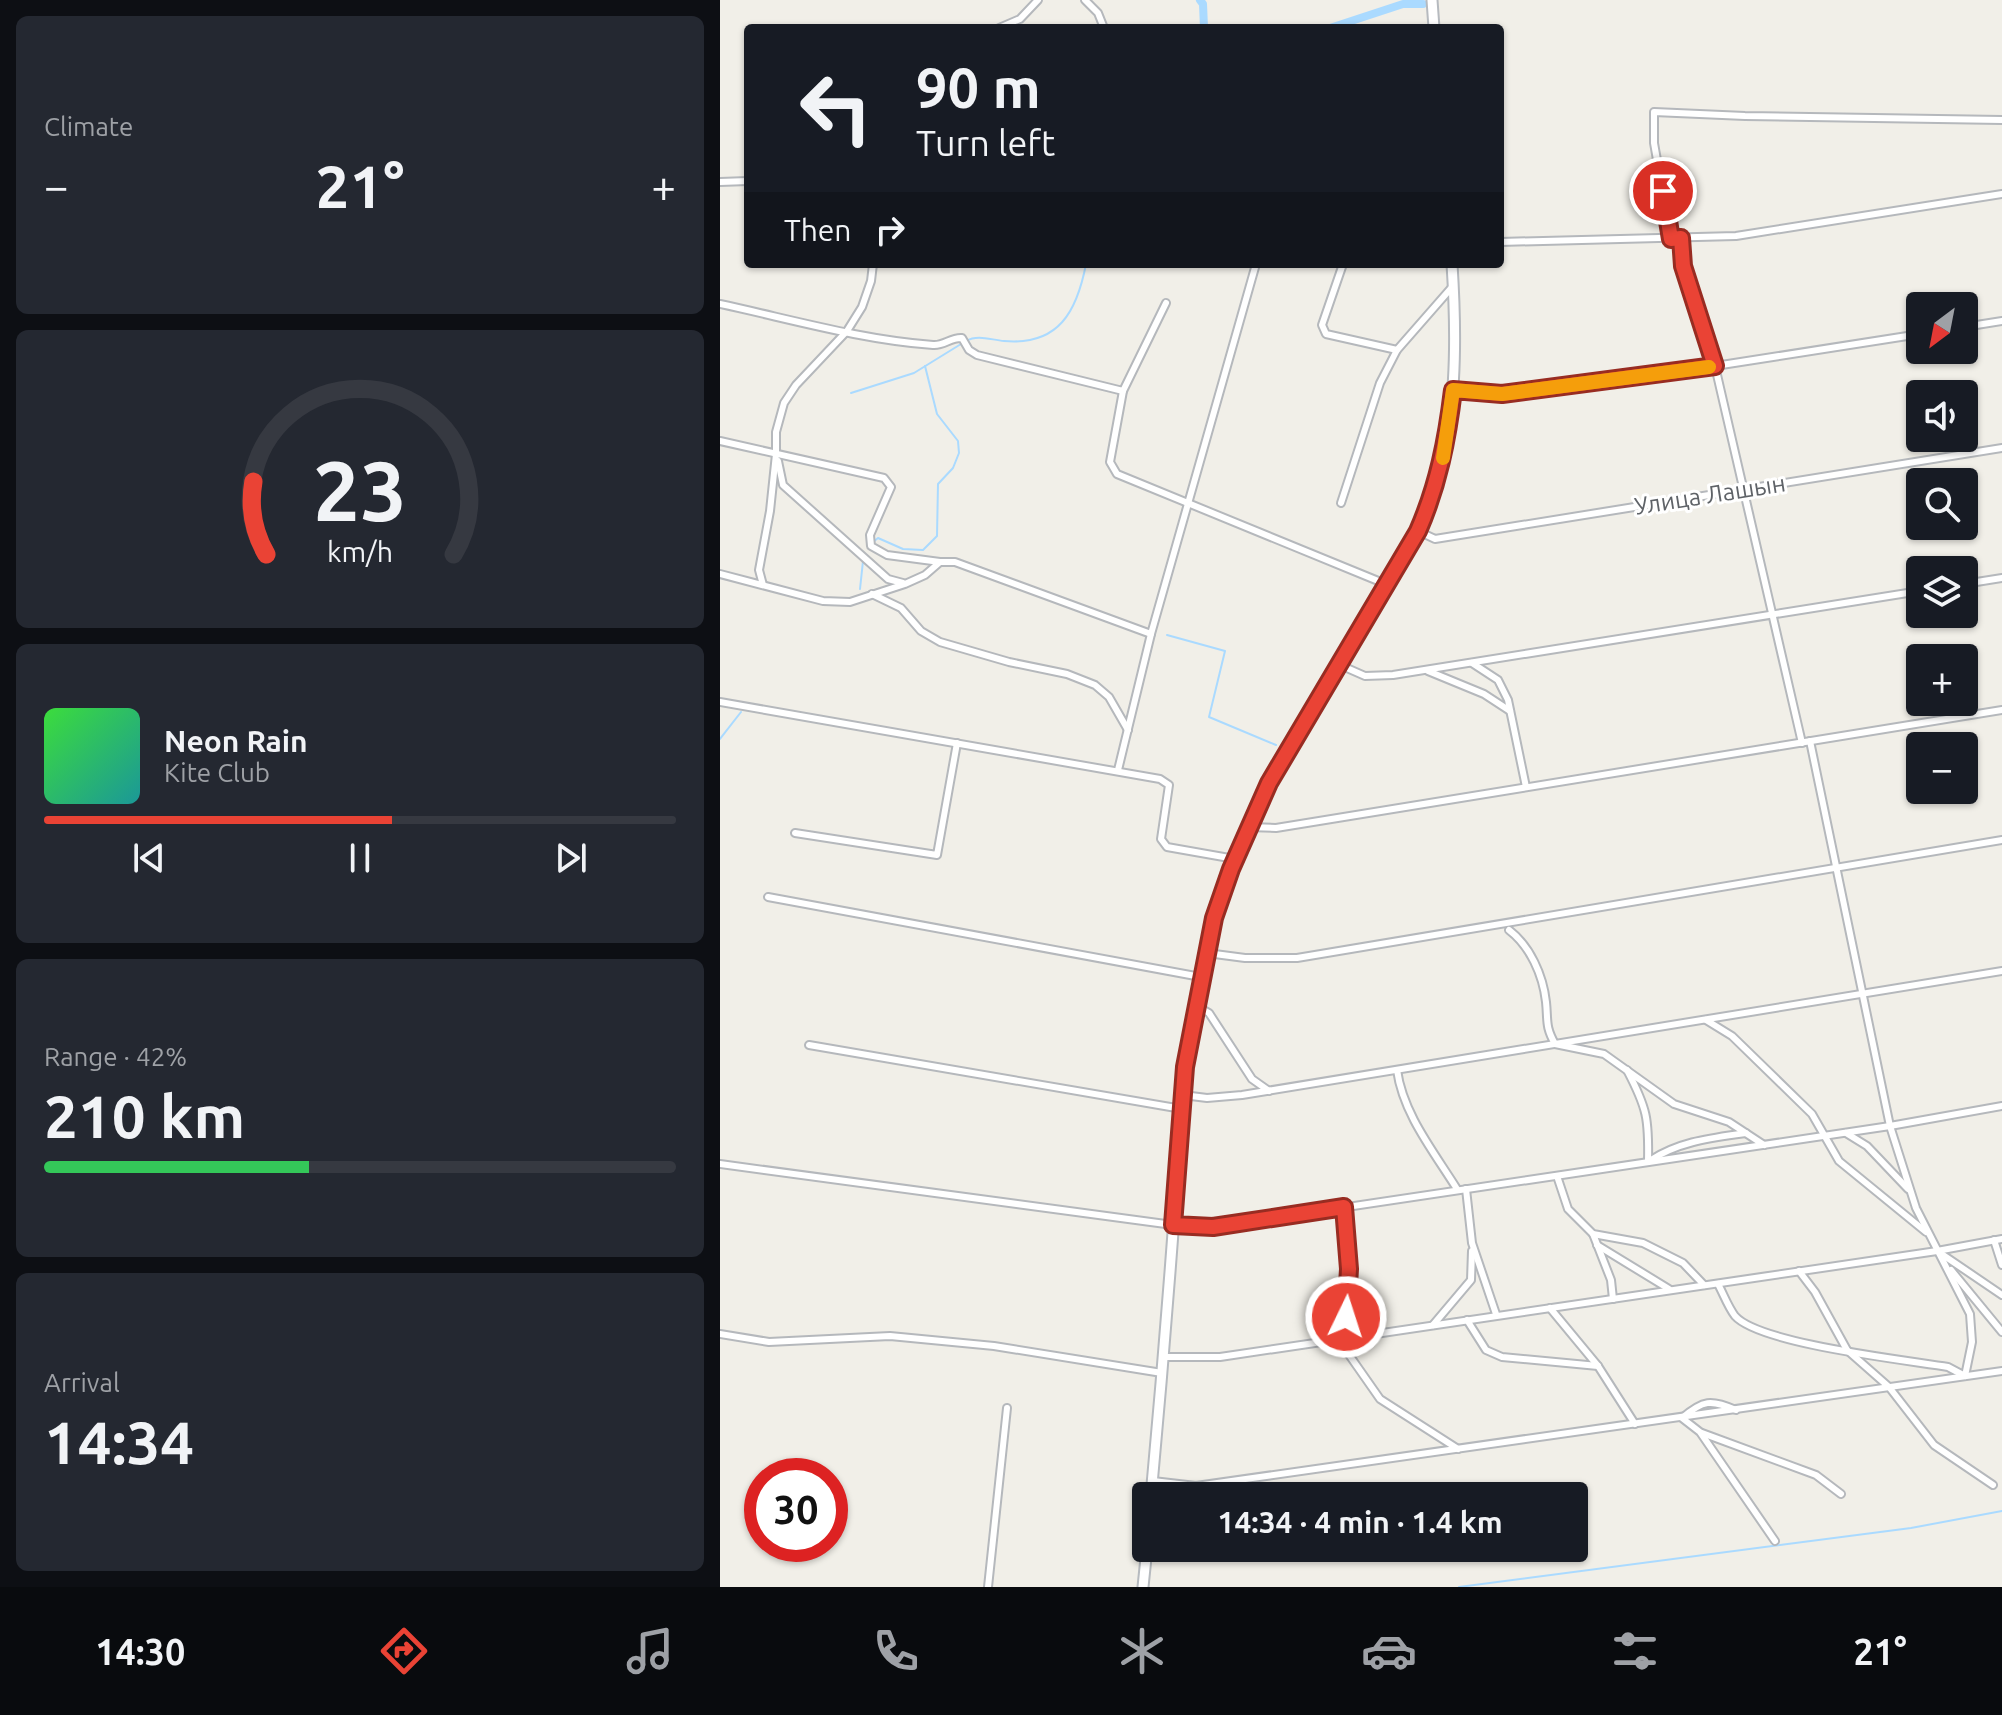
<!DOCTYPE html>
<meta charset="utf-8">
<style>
:root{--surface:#171b24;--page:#242831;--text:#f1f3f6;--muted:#9ea1a6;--line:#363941;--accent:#ea4335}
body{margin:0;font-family:Ubuntu,sans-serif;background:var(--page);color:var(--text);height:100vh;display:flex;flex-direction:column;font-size:30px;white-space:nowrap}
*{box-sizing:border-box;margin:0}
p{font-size:26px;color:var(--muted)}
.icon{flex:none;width:44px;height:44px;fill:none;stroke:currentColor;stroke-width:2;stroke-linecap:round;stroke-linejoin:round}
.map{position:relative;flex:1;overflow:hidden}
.details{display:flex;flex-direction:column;gap:16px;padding:16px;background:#0d0f14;width:720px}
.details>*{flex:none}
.hud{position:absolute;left:24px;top:24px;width:760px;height:244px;border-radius:8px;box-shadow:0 2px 6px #0004;background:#171b24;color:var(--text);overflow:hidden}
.needle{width:52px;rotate:212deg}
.tools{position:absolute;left:1186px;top:292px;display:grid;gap:16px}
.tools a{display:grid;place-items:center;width:72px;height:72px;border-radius:8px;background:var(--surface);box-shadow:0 2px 6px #0004;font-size:40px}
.speed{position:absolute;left:24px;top:1458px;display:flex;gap:16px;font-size:40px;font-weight:700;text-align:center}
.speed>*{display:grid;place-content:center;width:104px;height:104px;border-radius:50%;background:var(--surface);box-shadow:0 2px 6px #0004;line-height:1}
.speed .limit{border:12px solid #d22;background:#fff;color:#111}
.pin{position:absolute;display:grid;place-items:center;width:68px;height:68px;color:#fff;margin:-34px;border:4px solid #fff;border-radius:50%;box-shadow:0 2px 8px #0007}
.me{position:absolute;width:88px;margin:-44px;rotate:4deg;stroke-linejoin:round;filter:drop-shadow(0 0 6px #0008)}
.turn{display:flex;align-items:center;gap:28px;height:168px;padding:0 40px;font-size:36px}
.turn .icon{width:104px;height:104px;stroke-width:2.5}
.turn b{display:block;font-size:56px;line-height:68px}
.then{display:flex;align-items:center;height:76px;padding:0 40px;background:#0003;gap:16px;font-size:30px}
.big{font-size:60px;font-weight:700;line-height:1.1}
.details .tile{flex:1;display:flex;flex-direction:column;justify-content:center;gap:12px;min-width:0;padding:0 28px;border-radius:12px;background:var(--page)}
.details .dial{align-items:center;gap:0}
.dial svg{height:208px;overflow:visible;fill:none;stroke:var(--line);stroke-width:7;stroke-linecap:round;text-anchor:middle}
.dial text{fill:var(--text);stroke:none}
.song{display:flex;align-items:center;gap:24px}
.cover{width:96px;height:96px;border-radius:12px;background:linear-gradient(135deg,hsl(120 70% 55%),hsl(180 70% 35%))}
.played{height:8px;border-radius:4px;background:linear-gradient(90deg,var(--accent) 55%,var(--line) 55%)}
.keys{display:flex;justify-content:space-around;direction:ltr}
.heat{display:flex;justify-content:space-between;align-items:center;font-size:44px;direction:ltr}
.charge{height:12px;border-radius:6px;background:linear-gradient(90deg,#34c759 42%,var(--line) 0)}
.trip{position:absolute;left:412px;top:1482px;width:456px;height:80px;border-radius:8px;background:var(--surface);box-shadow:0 2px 6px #0004;font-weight:700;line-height:80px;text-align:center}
.dock{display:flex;height:128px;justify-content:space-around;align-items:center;background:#090b0e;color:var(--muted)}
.dock .icon{width:56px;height:56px}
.dock .active{color:var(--accent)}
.dock b{font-size:36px;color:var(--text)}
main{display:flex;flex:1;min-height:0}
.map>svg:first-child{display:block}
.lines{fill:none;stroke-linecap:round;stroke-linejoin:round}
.stream{stroke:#aadaff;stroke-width:2}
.canal{stroke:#aadaff;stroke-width:8}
.street-casing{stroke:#b5b8bc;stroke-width:10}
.secondary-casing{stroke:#b6babf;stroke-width:13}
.street{stroke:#fff;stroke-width:6}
.secondary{stroke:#fff;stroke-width:9}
.route-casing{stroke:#982c22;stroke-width:20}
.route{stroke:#ea4335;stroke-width:14}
.slow{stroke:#f59e0b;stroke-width:14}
.labels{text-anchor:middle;stroke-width:6;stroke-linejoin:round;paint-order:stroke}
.street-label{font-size:24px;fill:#5f6368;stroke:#fff}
</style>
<main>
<section class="details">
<div class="tile"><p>Climate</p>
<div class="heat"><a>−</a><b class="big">21°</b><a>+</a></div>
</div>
<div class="tile dial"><svg viewBox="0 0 100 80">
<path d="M14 69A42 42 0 1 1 86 69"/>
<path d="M14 69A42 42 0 0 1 9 41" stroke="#ea4335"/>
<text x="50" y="56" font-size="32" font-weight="700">23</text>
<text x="50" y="72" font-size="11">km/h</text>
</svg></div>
<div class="tile">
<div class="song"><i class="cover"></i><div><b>Neon Rain</b><p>Kite Club</p></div></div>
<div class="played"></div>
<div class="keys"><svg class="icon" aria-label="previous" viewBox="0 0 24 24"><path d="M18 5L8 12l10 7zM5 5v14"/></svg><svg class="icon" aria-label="pause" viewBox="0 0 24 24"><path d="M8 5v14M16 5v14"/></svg><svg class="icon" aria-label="next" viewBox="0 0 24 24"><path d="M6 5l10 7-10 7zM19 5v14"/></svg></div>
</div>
<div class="tile"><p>Range · 42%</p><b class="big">210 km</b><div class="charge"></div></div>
<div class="tile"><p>Arrival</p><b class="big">14:34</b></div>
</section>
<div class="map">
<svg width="1282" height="1587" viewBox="0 0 1282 1587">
<rect width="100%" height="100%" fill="#f1efe8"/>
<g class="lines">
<g class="stream">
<path d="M246,341C258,334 271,340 284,341C339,346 357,311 366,264"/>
<path d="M131,393L194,373L241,344"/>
<path d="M153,542L158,538L183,549L203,550L217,536L218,484L233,468L239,453L238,441L217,414L205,366"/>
<path d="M140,589L143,561"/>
<path d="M447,635L505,651L489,717L556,745"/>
<path d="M0,739L21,712"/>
<path d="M739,1587L1191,1528L1282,1511"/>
</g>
<g class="canal">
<path d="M480,0L483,4L484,28"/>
<path d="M610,28L683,4H703"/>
</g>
<defs>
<g id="street">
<path d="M365,0L378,13L384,28"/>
<path d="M279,28L300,19L318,0"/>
<path d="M0,182L28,181"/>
<path d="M961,238L963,266L995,366L1082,743"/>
<path d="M951,239L934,143V112L1025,116L1282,120"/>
<path d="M780,242L1016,236L1282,194"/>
<path d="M623,264L602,325L606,334L677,350"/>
<path d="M446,303L403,391L390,462L397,474L668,585"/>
<path d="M0,304C70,319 142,340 213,345C224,346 231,337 242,338L249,350L257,355L403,391"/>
<path d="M1244,327L1282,321"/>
<path d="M733,390L782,394L995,366L1200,334"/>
<path d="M0,441L164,478L171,487L150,535L151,546L167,555L220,562"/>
<path d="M58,461L63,485L168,579L183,583"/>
<path d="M621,503L660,383L677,350L733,286"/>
<path d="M698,531L715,539L1282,448"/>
<path d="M0,574L103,601L130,602L185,584L205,575L220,562H235L431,634"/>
<path d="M1244,584L1282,578"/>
<path d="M43,585L39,570L50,511L56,454V432L64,403L76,385L127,331L142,307L151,281L153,264"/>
<path d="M152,594L181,608L201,631L220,642L289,662L347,674L375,685L389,697L408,730"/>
<path d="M752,663L778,680L788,700L806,787"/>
<path d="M620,665L645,676L673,675L1200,591"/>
<path d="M708,671L764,694L790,711"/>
<path d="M0,702L440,779L449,785L441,839L447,847L515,859"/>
<path d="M398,770L431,634L536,264"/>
<path d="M528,827L556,828L1282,710"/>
<path d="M75,833L217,855L237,743"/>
<path d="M48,897L481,977"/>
<path d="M789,930C810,946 823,975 826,1002C828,1021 825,1026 835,1044L884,1054L954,1104L1009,1122L1044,1145"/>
<path d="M487,953L525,958H577L1282,840"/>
<path d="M477,1006L489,1013L532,1079L549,1091"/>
<path d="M986,1020L1012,1036L1092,1114L1119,1161L1206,1232"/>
<path d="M89,1045L462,1109"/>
<path d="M677,1070C683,1114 714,1152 737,1189"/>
<path d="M907,1070C927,1108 929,1119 928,1162"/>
<path d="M463,1095L487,1098L522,1095L1282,971"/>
<path d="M1126,1133L1147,1146L1188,1189"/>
<path d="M931,1160C960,1141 992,1138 1026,1133"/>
<path d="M0,1164L453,1225L493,1227L1170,1126L1282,1106"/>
<path d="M837,1176L848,1209L873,1234L923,1243L963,1263L984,1285"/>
<path d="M746,1189L752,1243L776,1314"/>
<path d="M624,1207C627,1252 633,1296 618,1339L660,1399L738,1449"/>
<path d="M873,1234L891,1280L893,1299"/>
<path d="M1274,1240L1282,1265"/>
<path d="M877,1245L949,1289"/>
<path d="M1220,1253L1282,1295"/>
<path d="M1231,1270L1282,1332"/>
<path d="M1079,1271L1095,1292L1127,1350L1169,1387L1214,1445L1273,1485"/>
<path d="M998,1284C1003,1293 1008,1307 1015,1316C1040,1344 1186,1360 1228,1367L1245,1376L1252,1342L1250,1314L1196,1208L1170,1126L1090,741"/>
<path d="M830,1308L878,1366L915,1424"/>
<path d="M747,1320L766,1350L782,1357L878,1366"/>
<path d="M713,1325L751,1280L752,1251"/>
<path d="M0,1334L49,1342L170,1336L274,1346L442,1373"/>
<path d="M443,1357H500L1217,1251L1282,1239"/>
<path d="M1016,1410C991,1399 983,1400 962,1418L980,1432L1055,1541"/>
<path d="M982,1433L1096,1475L1121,1494"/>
<path d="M433,1481L476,1486L1282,1371"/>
<path d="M268,1587L287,1408"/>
</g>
<g id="secondary">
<path d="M712,0L714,28"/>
<path d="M431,1496C440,1399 448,1302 455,1205C462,1109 468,1008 495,915C526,810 587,720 643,627C668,585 698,543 713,496C737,420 737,342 732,264"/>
<path d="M423,1587L427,1548"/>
</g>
</defs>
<use href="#street" class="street-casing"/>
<use href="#secondary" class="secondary-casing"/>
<use href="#street" class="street"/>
<use href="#secondary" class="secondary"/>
</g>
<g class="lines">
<defs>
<path id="route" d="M626,1317L629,1269L624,1207L493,1227L453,1225L465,1067L494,918L511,869L549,783L698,531C718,485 727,440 733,390L782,394L995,366L963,266L961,238L951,239L943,191"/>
</defs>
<use href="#route" class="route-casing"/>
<use href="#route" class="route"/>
<path class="slow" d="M723,458L733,390L782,394L989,367"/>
</g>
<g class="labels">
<g class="street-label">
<text transform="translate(990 495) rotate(-9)" y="8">Улица Лашын</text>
</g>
</g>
</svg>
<div class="tools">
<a><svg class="needle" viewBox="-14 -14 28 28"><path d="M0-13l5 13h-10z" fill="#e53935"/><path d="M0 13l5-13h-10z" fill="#9ea1a6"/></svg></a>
<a><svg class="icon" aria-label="sound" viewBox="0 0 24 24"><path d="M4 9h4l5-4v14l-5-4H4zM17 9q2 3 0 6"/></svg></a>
<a><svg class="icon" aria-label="search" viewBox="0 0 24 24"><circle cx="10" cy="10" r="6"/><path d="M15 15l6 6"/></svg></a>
<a><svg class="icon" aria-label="layers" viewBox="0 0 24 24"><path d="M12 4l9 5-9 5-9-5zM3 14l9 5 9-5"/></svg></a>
<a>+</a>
<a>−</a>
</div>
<div class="speed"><div class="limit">30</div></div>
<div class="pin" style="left:943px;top:191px;background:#d93025"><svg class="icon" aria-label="arrive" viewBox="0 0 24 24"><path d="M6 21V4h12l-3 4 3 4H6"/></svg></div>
<svg class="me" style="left:626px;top:1317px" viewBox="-20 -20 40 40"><circle r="17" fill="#ea4335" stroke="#fff" stroke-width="3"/><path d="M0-11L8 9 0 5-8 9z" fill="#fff"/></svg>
<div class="trip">14:34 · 4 min · 1.4 km</div>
<div class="hud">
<div class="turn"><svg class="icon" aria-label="left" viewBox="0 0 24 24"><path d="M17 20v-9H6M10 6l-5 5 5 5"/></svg><div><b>90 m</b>Turn left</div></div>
<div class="then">Then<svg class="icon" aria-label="right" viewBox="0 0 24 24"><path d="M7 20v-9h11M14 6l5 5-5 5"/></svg></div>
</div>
</div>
</main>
<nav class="dock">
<b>14:30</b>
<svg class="icon active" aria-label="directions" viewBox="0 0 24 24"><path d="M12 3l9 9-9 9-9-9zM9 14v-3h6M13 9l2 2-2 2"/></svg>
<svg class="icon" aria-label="music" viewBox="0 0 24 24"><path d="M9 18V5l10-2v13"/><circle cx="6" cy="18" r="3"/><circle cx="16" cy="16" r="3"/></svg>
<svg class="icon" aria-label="phone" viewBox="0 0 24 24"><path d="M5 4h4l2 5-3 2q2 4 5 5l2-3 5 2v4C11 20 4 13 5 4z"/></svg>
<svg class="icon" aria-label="climate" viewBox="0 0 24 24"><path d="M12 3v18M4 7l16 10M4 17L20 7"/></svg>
<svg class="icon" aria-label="car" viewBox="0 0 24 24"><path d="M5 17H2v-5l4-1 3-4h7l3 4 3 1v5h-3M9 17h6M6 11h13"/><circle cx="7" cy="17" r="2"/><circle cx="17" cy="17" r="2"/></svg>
<svg class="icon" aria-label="filters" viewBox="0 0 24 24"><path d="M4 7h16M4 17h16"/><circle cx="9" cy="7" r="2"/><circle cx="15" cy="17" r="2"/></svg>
<b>21°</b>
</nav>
